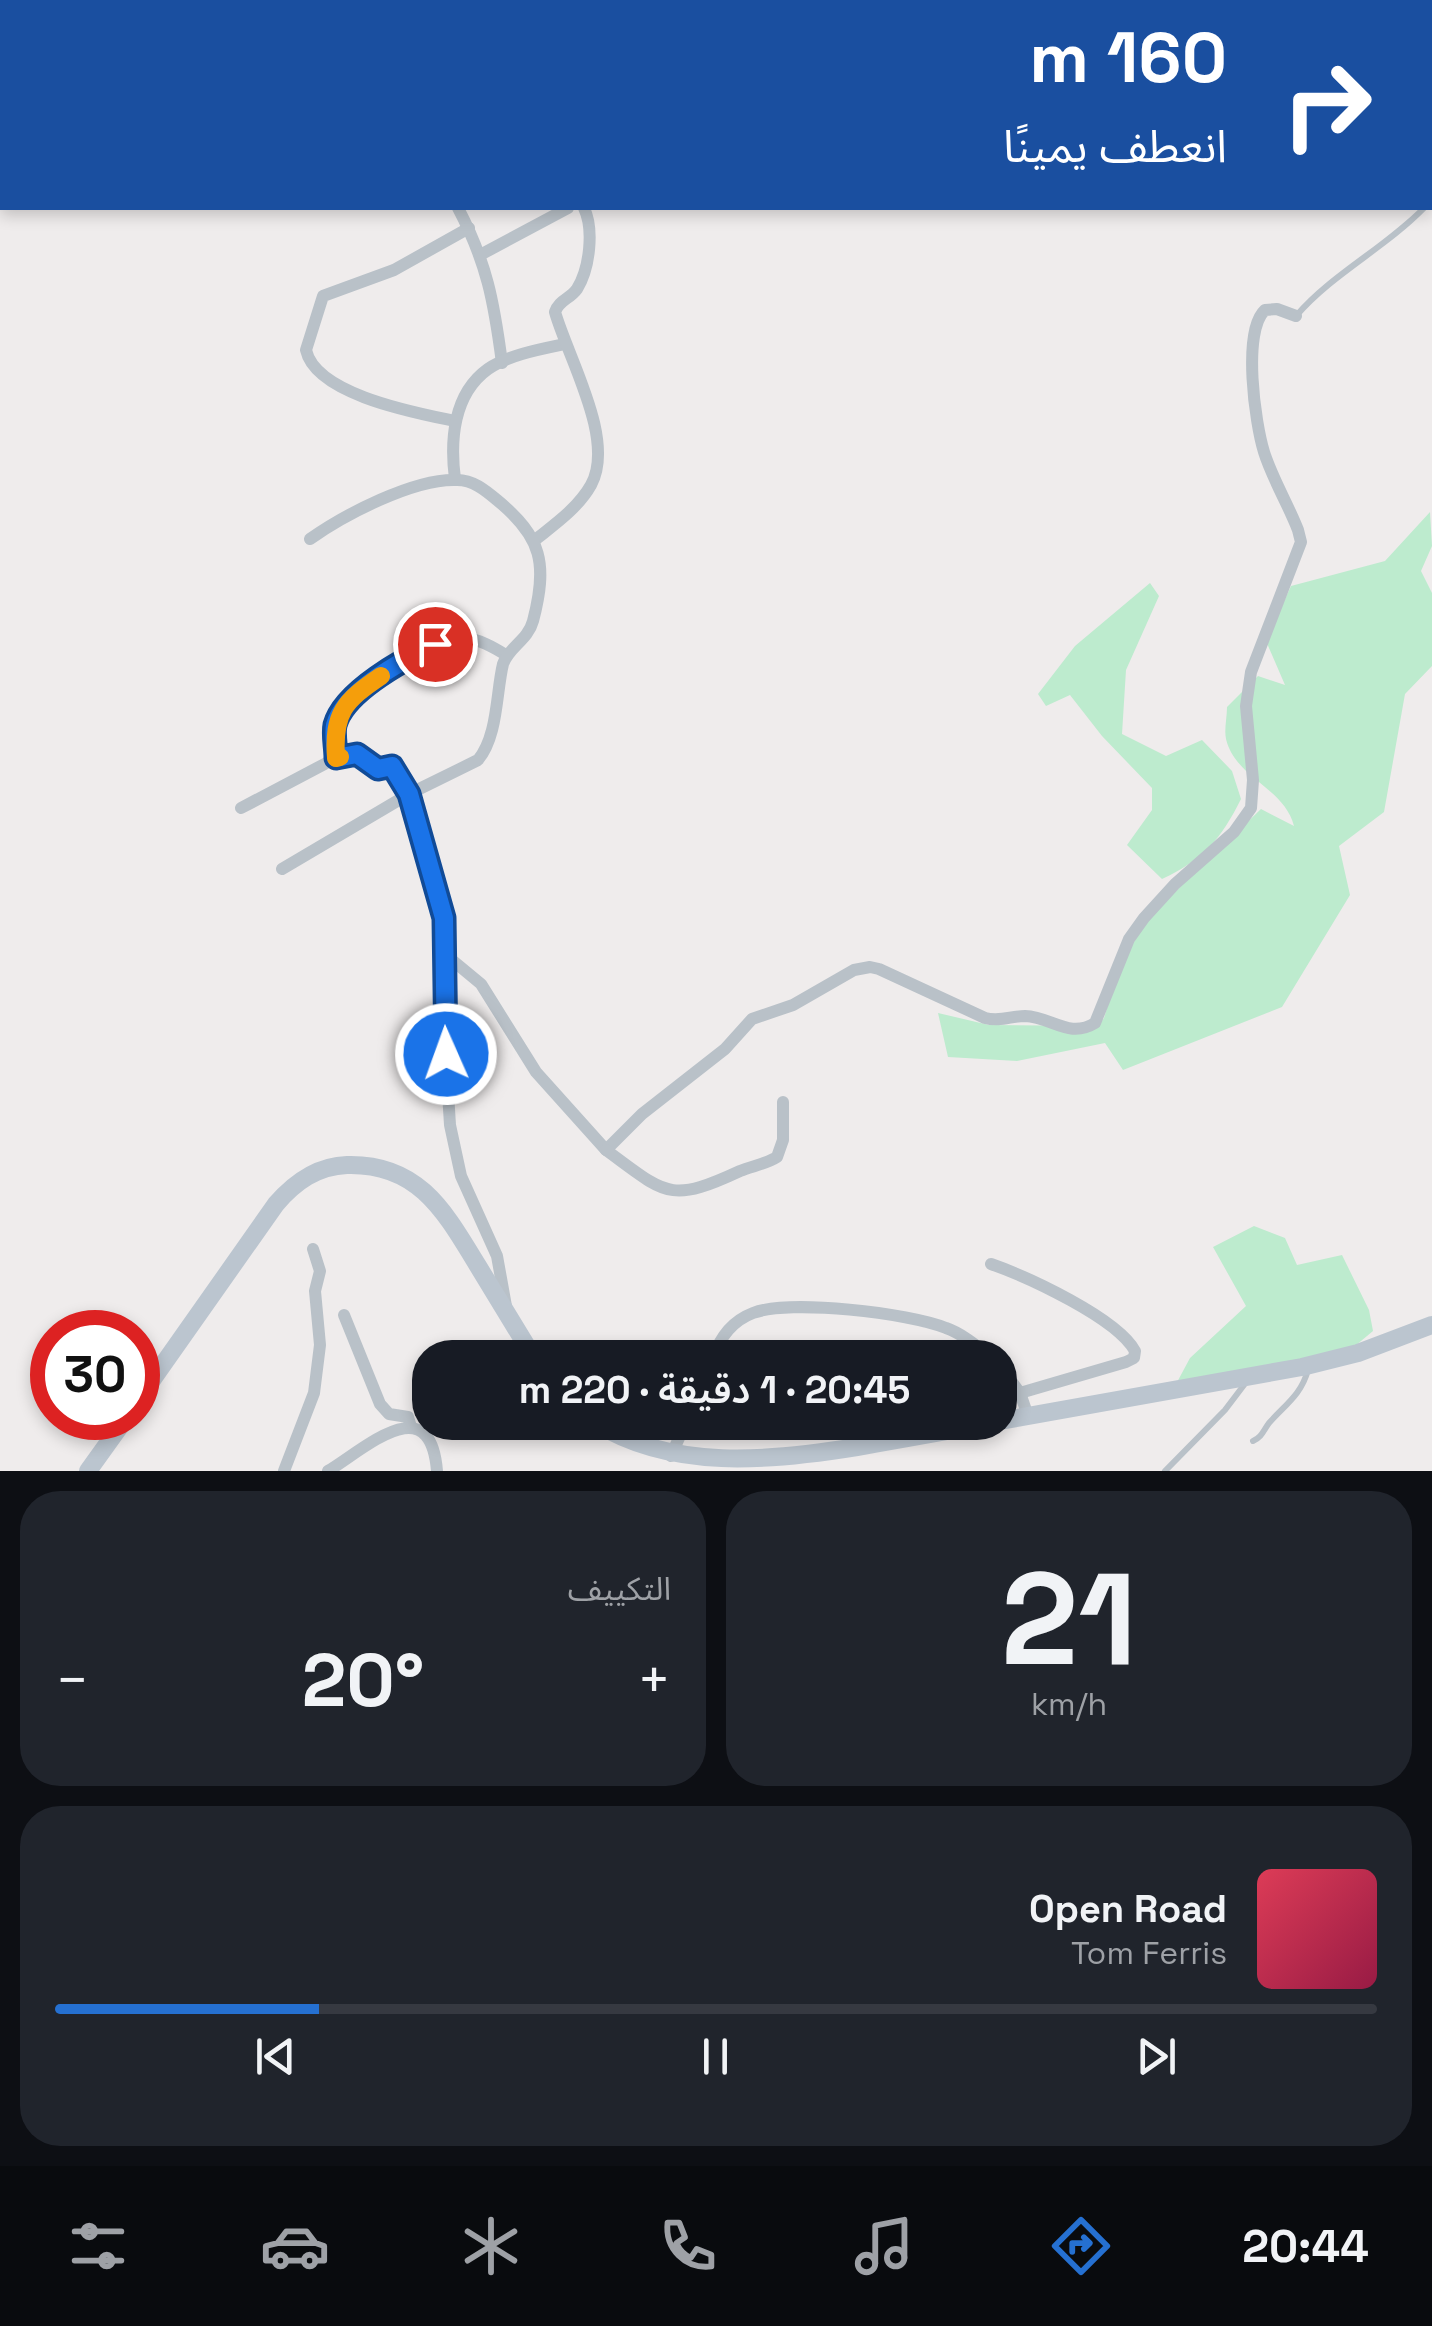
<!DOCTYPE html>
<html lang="ar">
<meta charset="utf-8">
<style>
:root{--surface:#171b24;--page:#20242c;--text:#f1f3f6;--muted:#9ea1a6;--line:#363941;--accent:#2570d1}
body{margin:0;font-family:"Space Grotesk","Noto Sans Arabic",sans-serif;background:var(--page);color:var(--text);direction:rtl;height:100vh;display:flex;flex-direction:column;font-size:38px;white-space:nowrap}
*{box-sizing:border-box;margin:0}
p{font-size:32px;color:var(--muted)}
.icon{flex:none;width:55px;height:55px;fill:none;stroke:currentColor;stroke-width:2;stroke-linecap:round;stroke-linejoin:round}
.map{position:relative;height:1471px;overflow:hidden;direction:ltr}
.sheet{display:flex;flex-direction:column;gap:20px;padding:20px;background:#0d0f14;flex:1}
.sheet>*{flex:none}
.banner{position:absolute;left:0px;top:0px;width:1432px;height:210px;box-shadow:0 5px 15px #0003;direction:rtl;background:#1a4fa0;color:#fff;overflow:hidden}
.speed{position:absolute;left:30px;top:1310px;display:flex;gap:20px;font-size:50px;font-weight:700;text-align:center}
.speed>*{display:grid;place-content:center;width:130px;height:130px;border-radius:50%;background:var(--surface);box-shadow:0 5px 15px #0003;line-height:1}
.speed .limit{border:15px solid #d22;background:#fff;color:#111}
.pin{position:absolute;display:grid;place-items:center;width:85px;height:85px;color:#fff;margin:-42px;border:5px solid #fff;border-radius:50%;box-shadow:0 2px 10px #0007}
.me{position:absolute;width:110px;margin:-55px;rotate:358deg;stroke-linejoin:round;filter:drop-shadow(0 0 8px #0008)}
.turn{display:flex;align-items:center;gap:35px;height:210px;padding:0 40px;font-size:45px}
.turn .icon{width:130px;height:130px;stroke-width:2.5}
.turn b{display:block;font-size:70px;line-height:85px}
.big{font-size:75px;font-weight:600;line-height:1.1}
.sheet .widget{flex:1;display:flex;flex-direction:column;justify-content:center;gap:15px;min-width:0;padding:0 35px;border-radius:40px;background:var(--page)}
.sheet .dial{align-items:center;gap:0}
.dial b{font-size:130px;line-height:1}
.song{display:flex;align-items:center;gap:30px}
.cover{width:120px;height:120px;border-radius:15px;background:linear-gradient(135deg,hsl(350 70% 55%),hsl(340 70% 35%))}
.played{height:10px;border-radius:5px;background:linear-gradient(90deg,var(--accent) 20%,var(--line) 20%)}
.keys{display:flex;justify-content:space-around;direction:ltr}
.heat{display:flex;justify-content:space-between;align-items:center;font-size:55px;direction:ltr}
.sheet .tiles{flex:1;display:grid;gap:20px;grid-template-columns:1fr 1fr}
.widget:last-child{grid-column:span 2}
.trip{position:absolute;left:412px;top:1340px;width:605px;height:100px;border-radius:40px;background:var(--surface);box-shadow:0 5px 15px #0003;font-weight:600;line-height:100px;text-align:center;direction:rtl}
.dock{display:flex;height:160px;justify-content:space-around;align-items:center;background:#090b0e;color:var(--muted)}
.dock .icon{width:70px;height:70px}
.dock .current{color:var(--accent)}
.dock b{font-size:45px;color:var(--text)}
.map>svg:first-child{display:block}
.green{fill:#bdebce}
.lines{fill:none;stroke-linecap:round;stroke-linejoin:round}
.lane{stroke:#b9c1c8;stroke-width:6}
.street{stroke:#b9c1c8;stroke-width:12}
.secondary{stroke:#bbc5cf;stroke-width:18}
.route-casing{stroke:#114b97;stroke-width:25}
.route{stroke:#1a73e8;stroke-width:18}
.slow{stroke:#f59e0b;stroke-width:18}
</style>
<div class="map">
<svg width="1432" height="1471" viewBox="0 0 1432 1471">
<rect width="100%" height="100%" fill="#efecec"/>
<g class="green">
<path d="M1430,512L1432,546L1421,571L1432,593V666L1405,694L1384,812L1339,846L1350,895L1282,1007L1123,1070L1105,1043L1017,1061L948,1057L938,1013L989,1025L1098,1026L1104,1018L1119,969L1146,920L1261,809L1294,826C1284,787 1236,779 1226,739C1224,730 1227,717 1227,707L1258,676L1285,685L1266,641L1291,586L1385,561Z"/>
<path d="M1150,583L1159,596L1126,670L1122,734L1166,756L1202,740L1232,771L1241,799C1221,839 1203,860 1162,879L1127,845L1152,810V788L1102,736L1070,695L1046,706L1038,694L1075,646Z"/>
<path d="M1254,1226L1285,1238L1297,1265L1342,1255L1369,1310L1373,1331L1355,1346L1300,1361L1175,1386L1190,1358L1246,1306L1213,1247Z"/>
</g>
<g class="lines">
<g class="lane">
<path d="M1430,200L1432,198"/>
<path d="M1296,316C1332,274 1385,248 1424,208"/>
<path d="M1253,1441C1262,1437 1263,1431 1269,1423C1286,1404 1301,1395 1308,1370"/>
<path d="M1165,1471L1225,1410L1247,1381"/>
</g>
<g class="street">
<path d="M583,0L584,2"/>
<path d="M458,208C487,263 494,302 502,363"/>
<path d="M480,255L568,208"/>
<path d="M455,421C417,413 316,395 306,350L323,296L394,270L469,228"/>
<path d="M455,479C450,441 453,394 488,369C508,355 541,349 565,344"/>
<path d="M535,540C555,524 578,508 591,485C616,440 568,358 555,312C559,300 570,299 577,289C590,268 594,229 584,208"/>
<path d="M336,758L357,755L379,769L392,766L409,794L444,917V1028L450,1125L461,1176L497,1256L506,1306"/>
<path d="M241,808L336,758C336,745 332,732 337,719C350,689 431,635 464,638C479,639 493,647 506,655"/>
<path d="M282,869L409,794L478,760C498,736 496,693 503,664C509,647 528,640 533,621C548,564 542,537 497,500C485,490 473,480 457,480C414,478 344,515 310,539"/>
<path d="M446,955L481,984L536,1072L606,1150L642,1114L725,1049L752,1019L793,1005L854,970L870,967L879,969L985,1018C1000,1022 1011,1016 1025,1016C1052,1017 1069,1039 1095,1023L1129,939L1144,918L1175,884L1234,832L1251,808L1253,780L1246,706L1251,672L1301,542L1298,530C1288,504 1272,478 1264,452C1255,423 1242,331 1265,310L1277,309L1296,316"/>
<path d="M606,1150C666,1194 669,1204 740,1171C752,1166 766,1164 777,1157L783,1140V1102"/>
<path d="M991,1264C1028,1277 1117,1318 1135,1351L1134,1358L1126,1362L1020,1393"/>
<path d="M344,1315L380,1404L389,1414L408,1417L411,1427"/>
<path d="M713,1358C720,1337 732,1321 753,1313C790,1299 909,1313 946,1328C963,1334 978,1347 992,1358"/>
<path d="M1000,1366L1020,1393L1028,1416"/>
<path d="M671,1456L686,1422"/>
<path d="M284,1471L314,1393L320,1345L315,1291L320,1271L313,1249"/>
<path d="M328,1471C366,1448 430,1387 437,1471"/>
</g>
<g class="secondary">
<path d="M138,1400L276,1204C295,1182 317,1166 347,1165C419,1163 445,1212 478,1266C497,1297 515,1327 534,1358"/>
<path d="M1000,1421L1302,1367L1358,1353L1432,1325"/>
<path d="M594,1422C671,1471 770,1461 857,1447C903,1439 949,1431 995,1422"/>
<path d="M88,1471L126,1418"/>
</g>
</g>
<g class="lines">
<defs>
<path id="route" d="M435,644C405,659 344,691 335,725C333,735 336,747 336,758L357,754L378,769L392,766L409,794L444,918L446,1054"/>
</defs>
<use href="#route" class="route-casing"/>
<use href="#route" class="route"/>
<path class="slow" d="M340,757L336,758C333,713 344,701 381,676"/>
</g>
</svg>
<div class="speed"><div class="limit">30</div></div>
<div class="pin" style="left:435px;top:644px;background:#d93025"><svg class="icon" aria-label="arrive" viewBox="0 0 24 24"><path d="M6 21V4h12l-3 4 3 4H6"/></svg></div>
<svg class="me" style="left:446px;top:1054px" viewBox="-20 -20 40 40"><circle r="17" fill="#1a73e8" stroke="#fff" stroke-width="3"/><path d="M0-11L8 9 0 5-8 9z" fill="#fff"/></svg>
<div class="trip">20:45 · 1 دقيقة · 220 m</div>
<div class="banner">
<div class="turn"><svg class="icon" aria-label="right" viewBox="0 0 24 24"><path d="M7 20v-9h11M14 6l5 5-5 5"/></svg><div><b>160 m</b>انعطف يمينًا</div></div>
</div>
</div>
<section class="sheet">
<div class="tiles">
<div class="widget dial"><b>21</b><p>km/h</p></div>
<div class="widget"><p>التكييف</p>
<div class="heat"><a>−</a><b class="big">20°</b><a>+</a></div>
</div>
<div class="widget">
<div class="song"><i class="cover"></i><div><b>Open Road</b><p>Tom Ferris</p></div></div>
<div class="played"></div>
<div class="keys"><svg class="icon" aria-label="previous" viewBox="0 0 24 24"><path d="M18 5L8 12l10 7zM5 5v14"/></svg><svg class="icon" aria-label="pause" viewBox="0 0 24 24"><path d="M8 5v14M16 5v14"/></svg><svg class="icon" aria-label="next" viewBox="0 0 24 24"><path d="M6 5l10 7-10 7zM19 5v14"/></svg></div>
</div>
</div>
</section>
<nav class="dock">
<b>20:44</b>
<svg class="icon current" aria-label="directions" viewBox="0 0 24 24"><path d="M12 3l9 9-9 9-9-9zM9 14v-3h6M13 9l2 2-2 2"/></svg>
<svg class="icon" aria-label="music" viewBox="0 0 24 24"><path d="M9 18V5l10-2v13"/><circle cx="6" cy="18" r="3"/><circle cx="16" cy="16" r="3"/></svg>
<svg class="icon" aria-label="phone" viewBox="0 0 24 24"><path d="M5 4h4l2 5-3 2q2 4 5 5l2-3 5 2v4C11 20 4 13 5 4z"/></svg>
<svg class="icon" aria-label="climate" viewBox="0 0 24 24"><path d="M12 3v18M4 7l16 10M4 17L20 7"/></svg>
<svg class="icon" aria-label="car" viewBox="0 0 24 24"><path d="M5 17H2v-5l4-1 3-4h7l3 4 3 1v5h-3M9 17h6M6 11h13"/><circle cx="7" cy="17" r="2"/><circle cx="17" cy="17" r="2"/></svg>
<svg class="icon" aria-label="filters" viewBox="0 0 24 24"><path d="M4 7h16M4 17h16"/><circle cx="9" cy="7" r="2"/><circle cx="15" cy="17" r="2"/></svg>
</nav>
